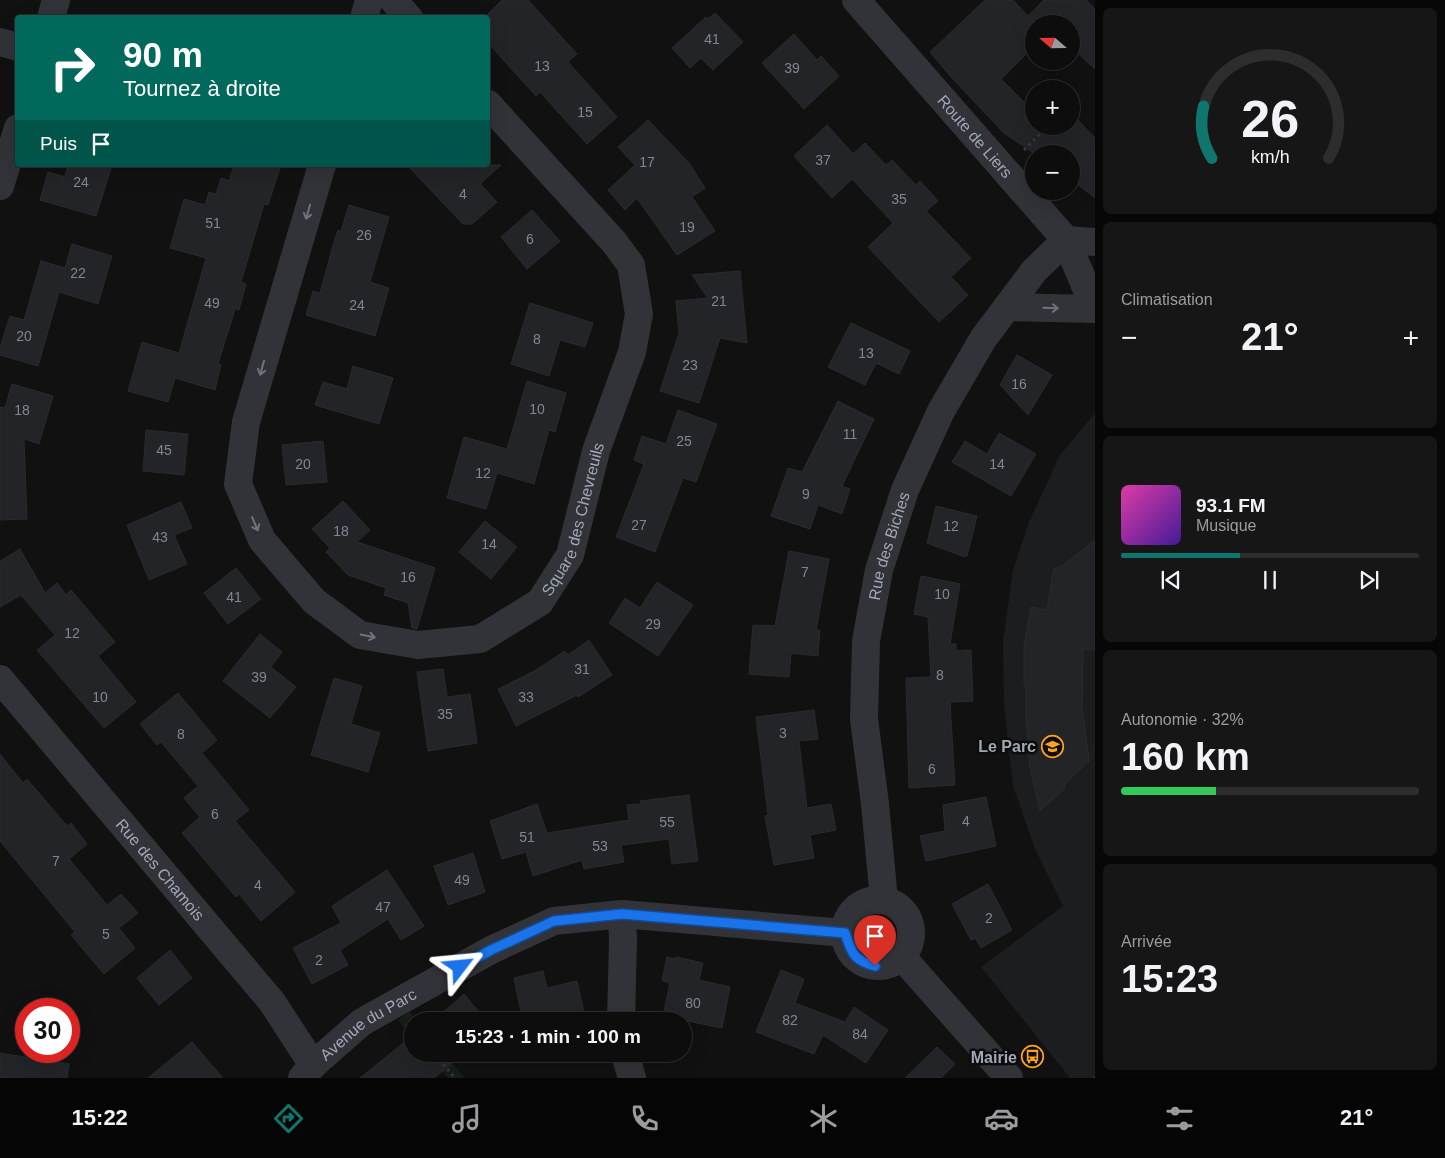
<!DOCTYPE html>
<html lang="fr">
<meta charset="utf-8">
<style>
:root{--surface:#0d0d0e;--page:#161617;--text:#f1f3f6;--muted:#9a9c9e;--line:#2d2d2e;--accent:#0f766e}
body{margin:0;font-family:Helvetica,sans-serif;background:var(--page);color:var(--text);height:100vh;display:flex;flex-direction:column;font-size:19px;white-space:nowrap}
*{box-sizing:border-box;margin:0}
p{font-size:16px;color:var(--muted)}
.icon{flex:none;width:28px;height:28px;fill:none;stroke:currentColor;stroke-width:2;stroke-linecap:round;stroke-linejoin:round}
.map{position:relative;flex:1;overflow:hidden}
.side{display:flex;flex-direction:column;gap:8px;padding:8px;background:#070708;width:350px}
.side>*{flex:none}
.top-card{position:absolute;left:15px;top:15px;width:475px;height:152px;border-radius:5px;box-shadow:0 5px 20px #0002,0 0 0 1px var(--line);background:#00695c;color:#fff;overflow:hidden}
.needle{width:32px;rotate:290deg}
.fabs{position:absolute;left:1025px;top:15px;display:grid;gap:10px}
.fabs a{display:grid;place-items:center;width:55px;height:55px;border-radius:50%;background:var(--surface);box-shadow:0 5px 20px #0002,0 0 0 1px var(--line);font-size:25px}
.speed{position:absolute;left:15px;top:998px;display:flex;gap:10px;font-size:25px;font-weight:700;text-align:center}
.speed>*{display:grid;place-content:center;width:65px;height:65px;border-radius:50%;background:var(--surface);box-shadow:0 5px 20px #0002,0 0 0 1px var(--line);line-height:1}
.speed .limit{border:8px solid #d22;background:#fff;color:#111}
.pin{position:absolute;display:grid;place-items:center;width:42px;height:42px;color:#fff;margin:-51px -21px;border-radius:50% 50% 50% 0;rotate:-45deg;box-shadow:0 0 5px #0007}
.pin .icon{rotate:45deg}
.me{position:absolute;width:55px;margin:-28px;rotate:61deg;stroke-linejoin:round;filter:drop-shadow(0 0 4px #0008)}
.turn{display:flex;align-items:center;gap:18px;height:105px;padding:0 25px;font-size:22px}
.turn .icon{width:65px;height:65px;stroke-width:2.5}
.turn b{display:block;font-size:35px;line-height:42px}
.then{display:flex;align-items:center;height:48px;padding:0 25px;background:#0003;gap:10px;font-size:19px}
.big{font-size:38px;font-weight:600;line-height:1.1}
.side .tile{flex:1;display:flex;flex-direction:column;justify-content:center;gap:8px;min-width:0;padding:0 18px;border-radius:8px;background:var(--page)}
.side .dial{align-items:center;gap:0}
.dial svg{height:130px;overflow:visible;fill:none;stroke:var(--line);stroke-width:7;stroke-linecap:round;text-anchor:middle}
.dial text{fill:var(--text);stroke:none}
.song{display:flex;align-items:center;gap:15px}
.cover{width:60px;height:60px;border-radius:8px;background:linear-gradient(135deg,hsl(320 70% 55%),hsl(260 70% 35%))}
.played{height:5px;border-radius:2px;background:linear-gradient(90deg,var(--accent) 40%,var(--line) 40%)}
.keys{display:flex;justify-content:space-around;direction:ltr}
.heat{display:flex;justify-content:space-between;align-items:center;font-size:28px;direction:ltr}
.charge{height:8px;border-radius:4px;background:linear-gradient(90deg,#34c759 32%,var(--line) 0)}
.trip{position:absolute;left:404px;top:1012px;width:288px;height:50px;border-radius:25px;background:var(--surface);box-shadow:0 5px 20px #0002,0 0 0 1px var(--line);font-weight:600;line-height:50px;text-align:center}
.dock{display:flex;height:80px;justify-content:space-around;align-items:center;background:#050506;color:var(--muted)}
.dock .icon{width:35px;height:35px}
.dock .on{color:var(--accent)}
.dock b{font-size:22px;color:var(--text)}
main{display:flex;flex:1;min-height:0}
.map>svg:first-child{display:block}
.built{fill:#1c1d1f}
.green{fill:#171d17}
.building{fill:#232427;stroke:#2a2b2f}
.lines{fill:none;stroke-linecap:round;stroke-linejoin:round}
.path{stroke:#373a3f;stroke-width:3;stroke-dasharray:2.5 4;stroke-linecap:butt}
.street{stroke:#313338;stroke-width:28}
.oneway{stroke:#6e737d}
.route-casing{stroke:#114b97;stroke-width:12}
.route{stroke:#1a73e8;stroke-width:9}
.labels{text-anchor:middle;stroke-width:5;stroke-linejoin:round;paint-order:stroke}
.number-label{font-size:14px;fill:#808691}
.street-label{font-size:16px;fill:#a0a8b5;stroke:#0c0c0d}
.poi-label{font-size:16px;font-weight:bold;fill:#a0a8b5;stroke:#0c0c0d;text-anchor:end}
</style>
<main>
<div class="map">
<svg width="1095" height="1078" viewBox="0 0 1095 1078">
<rect width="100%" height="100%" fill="#111112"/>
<path class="built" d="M1095,413V1078H1070L981,967L1063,906L1035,849L1013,786L1004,705L1003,642L1013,570L1029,522L1060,455Z"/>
<g class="green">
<path d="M409,1011L417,1021H412V1037L398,1020Z"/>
<path d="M427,1054H444L465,1078H448Z"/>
</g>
<g class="building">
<path d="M502,0H528L577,54L568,62L617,117L587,144L540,92L536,96L488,43V14Z"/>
<path d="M985,0H1013L1028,16L1044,0H1086L1095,9V69L1071,47V24H1034V46L1001,79L1034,112V126H1048L1056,134L1063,126H1071V119L1074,116L1095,138V198L1071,179V154H1035L1004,133L951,77L930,52Z"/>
<path d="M715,13L743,42L713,70L701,58L690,68L672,48L706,17L708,19Z"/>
<path d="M794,34L817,60L821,56L839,76L804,109L762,63Z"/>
<path d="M648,120L689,163L705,188L692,197L715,231L677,255L637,198L625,210L608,190L635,165L618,147Z"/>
<path d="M827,125L853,154L865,143L886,165L892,160L916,185L920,181L938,201L926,211L971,258L951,277L968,295L939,322L868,247L893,223L852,179L832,198L794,156Z"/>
<path d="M68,165H112L96,216L40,200L48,172L65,177Z"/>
<path d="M234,165H281L268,205L264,204L241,282L246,284L239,310L235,309L218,364L221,365L215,390L175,378L168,402L128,391L142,342L179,353L206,258L170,248L184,199L205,205L209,192L216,194L221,178L229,181Z"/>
<path d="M407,165H501L480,184L497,202L472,224H463Z"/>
<path d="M349,205L389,217L370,282L389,288L375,336L306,315L313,291L320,293L334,242L338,230L341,231Z"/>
<path d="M532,210L560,241L527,269L501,237Z"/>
<path d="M72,244L112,256L98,304L59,292L38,366L0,355V348L10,316L24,320L41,261L65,268Z"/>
<path d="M740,271L747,343L720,338L699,403L660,391L679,333L676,301L708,298L692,275Z"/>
<path d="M530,303L593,323L585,347L560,340L549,376L511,364Z"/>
<path d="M851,323L910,351L899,374L876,363L865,385L828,367Z"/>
<path d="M1017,355L1052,375L1028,415L1000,385Z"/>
<path d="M353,366L393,378L379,424L315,405L323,382L347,389Z"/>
<path d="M527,381L566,393L555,432L549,430L534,484L497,473L486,509L447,498L464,437L507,449Z"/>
<path d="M12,384L53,396L39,444L24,439L27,519L0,520V407L5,408Z"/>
<path d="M838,401L874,419L842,486L850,489L842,514L818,505L810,529L771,516L788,468L802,472Z"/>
<path d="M678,410L717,424L696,482L683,478L655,552L616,537L644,464L634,460L642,436L666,444Z"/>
<path d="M146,430L188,434L184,475L143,471Z"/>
<path d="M999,433L1036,454L1011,496L952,462L965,441L987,454Z"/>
<path d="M323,441L327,482L286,485L282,445Z"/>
<path d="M343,501L370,530L357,542L435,568L417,629L412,628L408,603L384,595L386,588L348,575L326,552L330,548L312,529Z"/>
<path d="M181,502L192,528L174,535L187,564L149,580L127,525Z"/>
<path d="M936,506L977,516L967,556L965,555V557L927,543Z"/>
<path d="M485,521L517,547L491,579L459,552Z"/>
<path d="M1095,540V650L1083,649L1082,708L1089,761L1064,785L1066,787L1040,811L1029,763L1030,762L1026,719V686H1024V646L1031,607L1047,610L1054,568H1059Z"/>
<path d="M20,549L45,593L57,583L66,595L71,590L115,642L98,656L136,702L104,728L37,650L55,635L21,595L0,607V561Z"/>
<path d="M789,551L829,559L816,630H820L818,656L791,653L789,677L749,674L753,625L775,626Z"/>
<path d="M236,568L261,599L228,624L204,593Z"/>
<path d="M921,576L960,584L950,644H956V651L971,650L973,701L950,702L955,785L909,788L906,678L931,677L928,617L914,614Z"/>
<path d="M657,582L693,605L658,656L609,623L625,598L640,608Z"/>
<path d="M260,634L282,652L271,667L296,687L270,718L223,681Z"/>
<path d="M589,640L612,675L578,697L577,695L516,726L498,689L536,670L565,651L568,655Z"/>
<path d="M443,669L447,697L470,694L477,743L428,751L417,672Z"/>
<path d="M334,678L362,686L351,724L380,733L368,772L311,755Z"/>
<path d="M178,693L217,740L202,753L249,810L235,821L295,892L261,921L239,894L236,897L182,833L200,817L184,798L198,786L161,742L157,745L140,724Z"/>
<path d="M814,710L818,739L799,741L807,808L831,804L836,830L810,835L814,858L774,865L765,816L768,815L756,717Z"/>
<path d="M0,754L23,783L27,779L67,826L71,823L87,844L69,859L107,905L121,894L138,913L119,928L135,948L104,974L71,935L75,932L0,841Z"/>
<path d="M689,795L698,861L672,864L669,839L621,845L624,862L584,869L582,860L533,876L526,852L502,859L490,821L537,804L547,833L629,820L627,805L641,804L640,801Z"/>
<path d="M986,797L996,846L926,861L920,836L945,831L943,805Z"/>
<path d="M473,853L485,892L448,905L434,866Z"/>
<path d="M387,870L424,926L401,940L388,919L340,950L348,965L312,984L293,948L341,923L332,906Z"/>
<path d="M988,884L1012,930L981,948L975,938L971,940L952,904Z"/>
<path d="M170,950L192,978L159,1005L137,978Z"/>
<path d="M667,957L675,959L676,957L703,963L699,980L730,987L722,1028L663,1016L670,983L662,980Z"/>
<path d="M781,970L804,979L795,1003L845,1022L854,1007L888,1030L866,1063L823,1035L814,1054L756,1032Z"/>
<path d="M543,971L547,988L577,981L586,1021H523L514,978Z"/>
<path d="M464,994L486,1021H431H433Z"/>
<path d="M412,1036V1054H463L434,1078H360Z"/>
<path d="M192,1042L223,1078H148Z"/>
<path d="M937,1047L955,1064L941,1078H905Z"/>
<path d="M0,1053L69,1064L67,1078H0Z"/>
</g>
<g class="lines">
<g class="path">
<path d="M1024,150L1048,126"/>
<path d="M435,1054L455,1078"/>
<path d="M1094,1078L1095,1077"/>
</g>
<g class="street">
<path d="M393,0L409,18"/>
<path id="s1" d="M856,0L1066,240L1095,309"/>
<path d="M51,18L56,0"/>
<path d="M364,18L369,0"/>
<path d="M0,42L18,47"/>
<path id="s2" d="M322,165L246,422L238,484L262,540L314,601L360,635L418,645L480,639L540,602L570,555L596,451L632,352L639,314L631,265L614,242L488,104"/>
<path d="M0,186L18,128"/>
<path d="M1066,240L1095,242"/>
<path d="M1007,307L1095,309"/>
<path id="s3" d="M0,679L272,1002L313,1065"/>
<path id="s4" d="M884,900L875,804L864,719L866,641L879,570L905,490L941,411L983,339L1034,271L1066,240"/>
<circle cx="878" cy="933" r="33"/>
<path d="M902,957L1009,1078"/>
<path d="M621,1021L623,940L622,914"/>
<path d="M625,1054L632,1078"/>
<path id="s5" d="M302,1078L313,1065L362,1022L491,950L554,921L622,914L845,933"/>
</g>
</g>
<defs><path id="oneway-shaft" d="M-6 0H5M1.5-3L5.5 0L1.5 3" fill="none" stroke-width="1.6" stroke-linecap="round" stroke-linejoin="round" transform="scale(1.25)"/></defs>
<g class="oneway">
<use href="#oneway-shaft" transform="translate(308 212) rotate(106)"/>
<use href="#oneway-shaft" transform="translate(1051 308) rotate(2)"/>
<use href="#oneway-shaft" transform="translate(262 368) rotate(106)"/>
<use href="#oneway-shaft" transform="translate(255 524) rotate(67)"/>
<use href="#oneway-shaft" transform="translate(368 636) rotate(12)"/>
</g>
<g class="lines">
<defs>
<path id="route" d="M460,967L491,950L554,921L622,914L845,933C852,953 853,960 875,966"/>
</defs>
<use href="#route" class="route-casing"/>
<use href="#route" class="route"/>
</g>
<defs>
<symbol id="school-ring" viewBox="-11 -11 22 22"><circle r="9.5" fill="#0c0c0d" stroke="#ffa31c" stroke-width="1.5"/><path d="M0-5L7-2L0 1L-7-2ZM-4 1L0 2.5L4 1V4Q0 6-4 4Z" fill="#ffa31c"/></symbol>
<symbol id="bus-ring" viewBox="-11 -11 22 22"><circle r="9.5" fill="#0c0c0d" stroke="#ffa31c" stroke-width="1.5"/><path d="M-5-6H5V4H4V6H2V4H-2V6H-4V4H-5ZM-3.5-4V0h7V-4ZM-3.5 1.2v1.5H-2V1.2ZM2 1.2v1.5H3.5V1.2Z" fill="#ffa31c"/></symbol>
</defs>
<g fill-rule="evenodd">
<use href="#school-ring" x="1040" y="734" width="25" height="25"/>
<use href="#bus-ring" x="1020" y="1044" width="25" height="25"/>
</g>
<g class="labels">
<g class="number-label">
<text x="712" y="44">41</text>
<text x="542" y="71">13</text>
<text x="792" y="73">39</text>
<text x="585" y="117">15</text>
<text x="823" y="165">37</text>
<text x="647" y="167">17</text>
<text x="81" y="187">24</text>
<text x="463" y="199">4</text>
<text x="899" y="204">35</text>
<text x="213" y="228">51</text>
<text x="687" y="232">19</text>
<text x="364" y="240">26</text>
<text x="530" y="244">6</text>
<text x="78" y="278">22</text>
<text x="719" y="306">21</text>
<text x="212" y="308">49</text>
<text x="357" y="310">24</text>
<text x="24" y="341">20</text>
<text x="537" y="344">8</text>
<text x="866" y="358">13</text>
<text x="690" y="370">23</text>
<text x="1019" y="389">16</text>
<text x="537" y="414">10</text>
<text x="22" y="415">18</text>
<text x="850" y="439">11</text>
<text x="684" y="446">25</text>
<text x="164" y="455">45</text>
<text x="303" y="469">20</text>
<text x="997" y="469">14</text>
<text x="483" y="478">12</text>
<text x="806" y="499">9</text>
<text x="639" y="530">27</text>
<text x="951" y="531">12</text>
<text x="341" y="536">18</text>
<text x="160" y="542">43</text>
<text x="489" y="549">14</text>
<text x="805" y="577">7</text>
<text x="408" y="582">16</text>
<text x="942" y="599">10</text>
<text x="234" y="602">41</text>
<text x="653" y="629">29</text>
<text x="72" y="638">12</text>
<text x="582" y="674">31</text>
<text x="940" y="680">8</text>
<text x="259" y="682">39</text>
<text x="100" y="702">10</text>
<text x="526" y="702">33</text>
<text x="445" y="719">35</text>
<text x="783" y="738">3</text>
<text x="181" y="739">8</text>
<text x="932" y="774">6</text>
<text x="215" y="819">6</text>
<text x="966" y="826">4</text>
<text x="667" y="827">55</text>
<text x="527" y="842">51</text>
<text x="600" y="851">53</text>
<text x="56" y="866">7</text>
<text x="462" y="885">49</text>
<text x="258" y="890">4</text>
<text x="383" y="912">47</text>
<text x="989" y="923">2</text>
<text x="106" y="939">5</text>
<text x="319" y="965">2</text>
<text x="693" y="1008">80</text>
<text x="790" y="1025">82</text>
<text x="860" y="1039">84</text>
</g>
<g class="street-label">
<text dy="6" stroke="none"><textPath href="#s1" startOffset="181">Route de Liers</textPath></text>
<text dy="6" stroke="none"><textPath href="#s2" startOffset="811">Square des Chevreuils</textPath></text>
<text dy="6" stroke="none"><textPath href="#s4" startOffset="358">Rue des Biches</textPath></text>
<text dy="6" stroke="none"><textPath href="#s3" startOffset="249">Rue des Chamois</textPath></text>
<text dy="6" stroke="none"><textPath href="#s5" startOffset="86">Avenue du Parc</textPath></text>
</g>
<g class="poi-label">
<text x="1036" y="752">Le Parc</text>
<text x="1017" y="1063">Mairie</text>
</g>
</g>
</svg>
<div class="fabs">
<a><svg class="needle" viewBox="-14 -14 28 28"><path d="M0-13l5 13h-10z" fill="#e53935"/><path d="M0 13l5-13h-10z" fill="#9a9c9e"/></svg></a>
<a>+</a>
<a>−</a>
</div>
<div class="speed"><div class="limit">30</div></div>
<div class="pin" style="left:875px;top:966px;background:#d93025"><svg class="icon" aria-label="arrive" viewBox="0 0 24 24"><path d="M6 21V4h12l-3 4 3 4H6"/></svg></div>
<svg class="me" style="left:460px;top:967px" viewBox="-20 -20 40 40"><path d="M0-17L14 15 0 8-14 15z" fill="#1a73e8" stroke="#fff" stroke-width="4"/></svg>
<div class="trip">15:23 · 1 min · 100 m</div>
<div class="top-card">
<div class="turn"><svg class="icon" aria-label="right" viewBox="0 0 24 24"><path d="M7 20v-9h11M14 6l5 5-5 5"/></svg><div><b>90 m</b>Tournez à droite</div></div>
<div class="then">Puis<svg class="icon" aria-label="arrive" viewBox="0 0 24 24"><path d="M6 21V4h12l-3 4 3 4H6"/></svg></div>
</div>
</div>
<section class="side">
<div class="tile dial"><svg viewBox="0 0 100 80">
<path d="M14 69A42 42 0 1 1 86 69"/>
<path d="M14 69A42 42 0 0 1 9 37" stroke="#0f766e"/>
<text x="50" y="56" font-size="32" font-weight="700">26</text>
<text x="50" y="72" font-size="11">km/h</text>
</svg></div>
<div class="tile"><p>Climatisation</p>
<div class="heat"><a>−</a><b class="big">21°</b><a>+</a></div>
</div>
<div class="tile">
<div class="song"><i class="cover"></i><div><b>93.1 FM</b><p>Musique</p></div></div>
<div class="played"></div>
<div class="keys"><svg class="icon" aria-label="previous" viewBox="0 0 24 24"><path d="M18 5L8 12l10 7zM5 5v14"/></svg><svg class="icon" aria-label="pause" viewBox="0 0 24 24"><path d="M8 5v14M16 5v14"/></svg><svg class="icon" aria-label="next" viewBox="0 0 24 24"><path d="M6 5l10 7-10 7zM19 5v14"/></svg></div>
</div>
<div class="tile"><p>Autonomie · 32%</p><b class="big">160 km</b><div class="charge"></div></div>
<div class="tile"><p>Arrivée</p><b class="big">15:23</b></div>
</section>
</main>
<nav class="dock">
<b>15:22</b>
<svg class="icon on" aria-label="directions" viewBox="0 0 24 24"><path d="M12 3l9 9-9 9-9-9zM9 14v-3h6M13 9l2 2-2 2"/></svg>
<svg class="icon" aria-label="music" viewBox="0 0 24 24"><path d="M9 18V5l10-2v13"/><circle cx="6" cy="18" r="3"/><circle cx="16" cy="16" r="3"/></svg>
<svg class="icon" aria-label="phone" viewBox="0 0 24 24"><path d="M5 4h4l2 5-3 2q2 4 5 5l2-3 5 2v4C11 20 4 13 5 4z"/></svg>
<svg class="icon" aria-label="climate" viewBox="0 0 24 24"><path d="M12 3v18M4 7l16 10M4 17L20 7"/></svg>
<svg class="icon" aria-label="car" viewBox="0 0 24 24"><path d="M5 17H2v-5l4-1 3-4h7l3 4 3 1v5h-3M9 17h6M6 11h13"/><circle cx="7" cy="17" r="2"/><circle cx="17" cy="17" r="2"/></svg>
<svg class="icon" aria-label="filters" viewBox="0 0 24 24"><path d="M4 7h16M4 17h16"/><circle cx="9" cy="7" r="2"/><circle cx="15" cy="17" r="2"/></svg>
<b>21°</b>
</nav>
